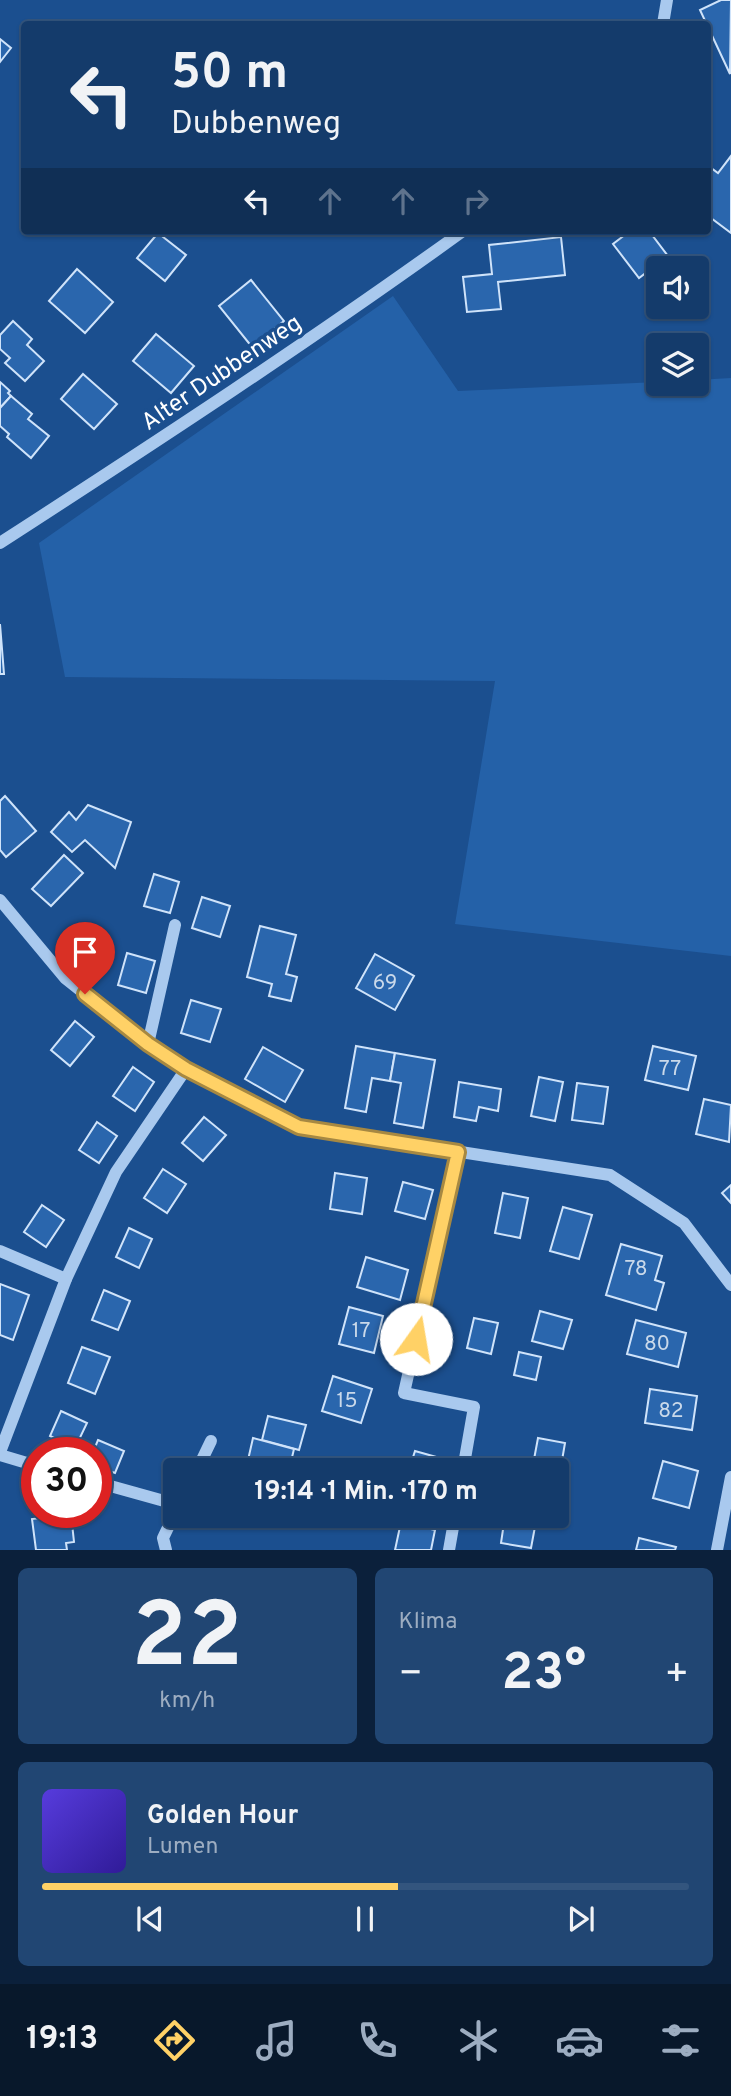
<!DOCTYPE html>
<html lang="de">
<meta charset="utf-8">
<style>
:root{--surface:#143b6b;--page:#214673;--text:#f1f3f6;--muted:#9dadc1;--line:#33557e;--accent:#ffd166}
body{margin:0;font-family:Overpass,sans-serif;background:var(--page);color:var(--text);height:100vh;display:flex;flex-direction:column;font-size:26px;white-space:nowrap}
*{box-sizing:border-box;margin:0}
p{font-size:23px;color:var(--muted)}
.icon{flex:none;width:38px;height:38px;fill:none;stroke:currentColor;stroke-width:2;stroke-linecap:round;stroke-linejoin:round}
.map{position:relative;height:1550px;overflow:hidden}
.drawer{display:flex;flex-direction:column;gap:18px;padding:18px;background:#0b203b;flex:1}
.drawer>*{flex:none}
.banner{position:absolute;left:21px;top:21px;width:690px;height:214px;border-radius:7px;box-shadow:0 2px 5px #0004,0 0 0 2px var(--line);background:#143b6b;color:var(--text);overflow:hidden}
.tools{position:absolute;left:646px;top:256px;display:grid;gap:14px}
.tools a{display:grid;place-items:center;width:63px;height:63px;border-radius:7px;background:var(--surface);box-shadow:0 2px 5px #0004,0 0 0 2px var(--line);font-size:35px}
.speed{position:absolute;left:21px;top:1437px;display:flex;gap:14px;font-size:35px;font-weight:700;text-align:center}
.speed>*{display:grid;place-content:center;width:91px;height:91px;border-radius:50%;background:var(--surface);box-shadow:0 2px 5px #0004,0 0 0 2px var(--line);line-height:1}
.speed .limit{border:10px solid #d22;background:#fff;color:#111}
.pin{position:absolute;display:grid;place-items:center;width:60px;height:60px;color:#fff;margin:-72px -30px;border-radius:50% 50% 50% 0;rotate:-45deg;box-shadow:0 0 7px #0007}
.pin .icon{rotate:45deg}
.me{position:absolute;width:77px;margin:-38px;rotate:13deg;stroke-linejoin:round;filter:drop-shadow(0 0 5px #0008)}
.turn{display:flex;align-items:center;gap:24px;height:147px;padding:0 35px;font-size:32px}
.turn .icon{width:91px;height:91px;stroke-width:2.5}
.turn b{display:block;font-size:49px;line-height:60px}
.lanes{display:flex;align-items:center;height:66px;padding:0 35px;background:#0003;justify-content:center;gap:35px;direction:ltr}
.lanes .off{opacity:.35}
.big{font-size:52px;font-weight:700;line-height:1.1}
.drawer .tile{flex:1;display:flex;flex-direction:column;justify-content:center;gap:10px;min-width:0;padding:0 24px;border-radius:10px;background:var(--page)}
.drawer .dial{align-items:center;gap:0}
.dial b{font-size:91px;line-height:1}
.song{display:flex;align-items:center;gap:21px}
.cover{width:84px;height:84px;border-radius:10px;background:linear-gradient(135deg,hsl(250 70% 55%),hsl(250 70% 35%))}
.played{height:7px;border-radius:4px;background:linear-gradient(90deg,var(--accent) 55%,var(--line) 55%)}
.keys{display:flex;justify-content:space-around;direction:ltr}
.heat{display:flex;justify-content:space-between;align-items:center;font-size:38px;direction:ltr}
.drawer .tiles{flex:1;display:grid;gap:18px;grid-template-columns:1fr 1fr}
.tile:last-child{grid-column:span 2}
.trip{position:absolute;left:163px;top:1458px;width:406px;height:70px;border-radius:7px;background:var(--surface);box-shadow:0 2px 5px #0004,0 0 0 2px var(--line);font-weight:700;line-height:70px;text-align:center}
.tab-bar{display:flex;height:112px;justify-content:space-around;align-items:center;background:#08182b;color:var(--muted)}
.tab-bar .icon{width:49px;height:49px}
.tab-bar .on{color:var(--accent)}
.tab-bar b{font-size:32px;color:var(--text)}
.map>svg:first-child{display:block}
.green{fill:#2461a8}
.building{fill:#2a66ad;stroke:#cfe3fa;stroke-width:2}
.lines{fill:none;stroke-linecap:round;stroke-linejoin:round}
.minor{stroke:#a9c9ee;stroke-width:12}
.route-casing{stroke:#a68842;stroke-width:18}
.route{stroke:#ffd166;stroke-width:12}
.labels{text-anchor:middle;stroke-width:7;stroke-linejoin:round;paint-order:stroke}
.number-label{font-size:21px;fill:#cad9ea}
.street-label{font-size:24px;fill:#fff;stroke:#1b4f8f}
</style>
<div class="map">
<svg width="731" height="1550" viewBox="0 0 731 1550">
<rect width="100%" height="100%" fill="#1b4f8f"/>
<path class="green" d="M393,296L458,391L658,382L696,383L697,380L731,378V956L455,924L495,681L65,677L39,543Z"/>
<g class="building">
<path d="M721,0H731L730,74L700,10Z"/>
<path d="M0,39L11,48L0,62Z"/>
<path d="M731,156V233L707,215V165L718,173Z"/>
<path d="M630,231H649L668,256L639,278L613,244Z"/>
<path d="M158,233L186,255L165,281L137,258Z"/>
<path d="M561,237L565,275L498,282L501,309L467,312L463,277L492,274L489,245Z"/>
<path d="M77,269L113,302L85,333L49,301Z"/>
<path d="M251,280L284,321L252,347L219,306Z"/>
<path d="M13,321L32,339L27,345L44,361L25,381L5,363L10,358L0,349V335Z"/>
<path d="M156,334L194,366L171,393L133,361Z"/>
<path d="M83,374L117,404L94,429L61,399Z"/>
<path d="M0,382L10,391L8,393L11,396L0,408Z"/>
<path d="M11,396L32,414L28,419L49,436L31,458L7,437L9,434L0,426V408Z"/>
<path d="M0,624L4,674H0Z"/>
<path d="M5,796L36,831L6,857L0,850V801Z"/>
<path d="M88,805L131,822L115,868L85,840L72,852L51,832L69,812L76,820Z"/>
<path d="M64,855L83,873L51,906L32,889Z"/>
<path d="M154,874L179,882L170,913L144,906Z"/>
<path d="M202,897L230,906L220,937L192,928Z"/>
<path d="M260,926L296,935L286,974L297,977L291,1001L269,996L272,984L247,977Z"/>
<path d="M127,953L155,961L146,993L118,985Z"/>
<path d="M375,954L414,976L395,1010L356,988Z"/>
<path d="M191,1000L221,1009L210,1042L181,1033Z"/>
<path d="M75,1021L94,1037L70,1066L51,1050Z"/>
<path d="M356,1046L395,1053L390,1081L372,1078L366,1112L345,1108Z"/>
<path d="M653,1046L696,1056L688,1090L645,1080Z"/>
<path d="M263,1047L303,1070L285,1102L245,1079Z"/>
<path d="M395,1053L435,1060L423,1128L394,1123L401,1083L390,1081Z"/>
<path d="M133,1067L154,1082L135,1111L113,1096Z"/>
<path d="M539,1077L563,1082L555,1121L531,1116Z"/>
<path d="M459,1082L501,1089L498,1111L479,1107L476,1121L454,1117Z"/>
<path d="M577,1083L608,1087L603,1124L572,1120Z"/>
<path d="M704,1099L731,1105L729,1142L696,1134Z"/>
<path d="M204,1117L226,1135L203,1161L182,1143Z"/>
<path d="M97,1122L117,1136L99,1163L79,1150Z"/>
<path d="M163,1169L186,1184L167,1213L144,1198Z"/>
<path d="M335,1173L367,1178L362,1214L330,1209Z"/>
<path d="M403,1182L433,1190L425,1219L395,1211Z"/>
<path d="M731,1185V1203L722,1193Z"/>
<path d="M503,1193L528,1198L520,1238L495,1233Z"/>
<path d="M42,1205L64,1220L46,1247L24,1232Z"/>
<path d="M563,1207L592,1215L579,1259L550,1251Z"/>
<path d="M129,1228L152,1239L139,1268L116,1257Z"/>
<path d="M621,1244L662,1256L655,1280L664,1283L656,1310L606,1295Z"/>
<path d="M366,1257L408,1270L400,1300L357,1287Z"/>
<path d="M0,1284L29,1295L13,1340L0,1335Z"/>
<path d="M104,1290L130,1301L118,1330L92,1320Z"/>
<path d="M349,1307L383,1316L374,1353L339,1344Z"/>
<path d="M540,1311L572,1320L563,1349L532,1341Z"/>
<path d="M474,1318L498,1323L491,1354L467,1348Z"/>
<path d="M636,1320L686,1333L678,1367L627,1354Z"/>
<path d="M82,1347L110,1357L95,1394L68,1383Z"/>
<path d="M519,1352L541,1357L536,1380L514,1375Z"/>
<path d="M333,1376L372,1389L361,1423L322,1411Z"/>
<path d="M650,1389L697,1396L692,1430L645,1423Z"/>
<path d="M61,1411L87,1423L75,1448L50,1436Z"/>
<path d="M268,1416L306,1425L299,1450L262,1440Z"/>
<path d="M253,1438L294,1449L289,1470L248,1460Z"/>
<path d="M538,1438L565,1443L559,1478H556V1470H532Z"/>
<path d="M98,1440L124,1451L115,1473L96,1466V1452H93Z"/>
<path d="M415,1451L447,1460L444,1470H409Z"/>
<path d="M242,1458L283,1469V1470H239Z"/>
<path d="M663,1461L698,1471L689,1508L653,1498Z"/>
<path d="M71,1514L74,1542L66,1543L67,1550H36L32,1519Z"/>
<path d="M505,1516H537L531,1548L501,1543Z"/>
<path d="M401,1522L435,1530L431,1550H395Z"/>
<path d="M639,1538L676,1547L675,1550H636Z"/>
</g>
<g class="lines">
<g class="minor">
<path d="M663,24L667,0"/>
<path d="M0,543C156,442 312,340 463,231"/>
<path d="M0,900L65,978L148,1044L186,1069L299,1127L610,1175L684,1223L731,1285"/>
<path d="M148,1044L175,925"/>
<path d="M458,1152L404,1393L474,1407L463,1470"/>
<path d="M0,1251L66,1279"/>
<path d="M0,1452L66,1279L116,1172L186,1069"/>
<path d="M0,1455L37,1466"/>
<path d="M197,1470L211,1441"/>
<path d="M96,1482L175,1504"/>
<path d="M166,1550L163,1538L175,1513"/>
<path d="M449,1550L455,1516"/>
<path d="M717,1550L731,1477"/>
</g>
</g>
<g class="lines">
<defs>
<path id="route" d="M85,994L148,1044L186,1069L299,1127L458,1152L416,1339"/>
</defs>
<use href="#route" class="route-casing"/>
<use href="#route" class="route"/>
</g>
<g class="labels">
<g class="number-label">
<text x="385" y="989">69</text>
<text x="670" y="1075">77</text>
<text x="636" y="1275">78</text>
<text x="361" y="1337">17</text>
<text x="657" y="1350">80</text>
<text x="347" y="1407">15</text>
<text x="671" y="1417">82</text>
</g>
<g class="street-label">
<text transform="translate(221 372) rotate(-34)" y="8">Alter Dubbenweg</text>
</g>
</g>
</svg>
<div class="tools">
<a><svg class="icon" aria-label="sound" viewBox="0 0 24 24"><path d="M4 9h4l5-4v14l-5-4H4zM17 9q2 3 0 6"/></svg></a>
<a><svg class="icon" aria-label="layers" viewBox="0 0 24 24"><path d="M12 4l9 5-9 5-9-5zM3 14l9 5 9-5"/></svg></a>
</div>
<div class="speed"><div class="limit">30</div></div>
<div class="pin" style="left:85px;top:994px;background:#d93025"><svg class="icon" aria-label="arrive" viewBox="0 0 24 24"><path d="M6 21V4h12l-3 4 3 4H6"/></svg></div>
<svg class="me" style="left:416px;top:1339px" viewBox="-20 -20 40 40"><circle r="19" fill="#fff"/><path d="M0-13L10 11 0 6-10 11z" fill="#ffd166"/></svg>
<div class="trip">19:14 · 1 Min. · 170 m</div>
<div class="banner">
<div class="turn"><svg class="icon" aria-label="left" viewBox="0 0 24 24"><path d="M17 20v-9H6M10 6l-5 5 5 5"/></svg><div><b>50 m</b>Dubbenweg</div></div>
<div class="lanes"><svg class="icon" aria-label="left" viewBox="0 0 24 24"><path d="M17 20v-9H6M10 6l-5 5 5 5"/></svg><svg class="icon off" aria-label="ahead" viewBox="0 0 24 24"><path d="M12 20V5M6 11l6-6 6 6"/></svg><svg class="icon off" aria-label="ahead" viewBox="0 0 24 24"><path d="M12 20V5M6 11l6-6 6 6"/></svg><svg class="icon off" aria-label="right" viewBox="0 0 24 24"><path d="M7 20v-9h11M14 6l5 5-5 5"/></svg></div>
</div>
</div>
<section class="drawer">
<div class="tiles">
<div class="tile dial"><b>22</b><p>km/h</p></div>
<div class="tile"><p>Klima</p>
<div class="heat"><a>−</a><b class="big">23°</b><a>+</a></div>
</div>
<div class="tile">
<div class="song"><i class="cover"></i><div><b>Golden Hour</b><p>Lumen</p></div></div>
<div class="played"></div>
<div class="keys"><svg class="icon" aria-label="previous" viewBox="0 0 24 24"><path d="M18 5L8 12l10 7zM5 5v14"/></svg><svg class="icon" aria-label="pause" viewBox="0 0 24 24"><path d="M8 5v14M16 5v14"/></svg><svg class="icon" aria-label="next" viewBox="0 0 24 24"><path d="M6 5l10 7-10 7zM19 5v14"/></svg></div>
</div>
</div>
</section>
<nav class="tab-bar">
<b>19:13</b>
<svg class="icon on" aria-label="directions" viewBox="0 0 24 24"><path d="M12 3l9 9-9 9-9-9zM9 14v-3h6M13 9l2 2-2 2"/></svg>
<svg class="icon" aria-label="music" viewBox="0 0 24 24"><path d="M9 18V5l10-2v13"/><circle cx="6" cy="18" r="3"/><circle cx="16" cy="16" r="3"/></svg>
<svg class="icon" aria-label="phone" viewBox="0 0 24 24"><path d="M5 4h4l2 5-3 2q2 4 5 5l2-3 5 2v4C11 20 4 13 5 4z"/></svg>
<svg class="icon" aria-label="climate" viewBox="0 0 24 24"><path d="M12 3v18M4 7l16 10M4 17L20 7"/></svg>
<svg class="icon" aria-label="car" viewBox="0 0 24 24"><path d="M5 17H2v-5l4-1 3-4h7l3 4 3 1v5h-3M9 17h6M6 11h13"/><circle cx="7" cy="17" r="2"/><circle cx="17" cy="17" r="2"/></svg>
<svg class="icon" aria-label="filters" viewBox="0 0 24 24"><path d="M4 7h16M4 17h16"/><circle cx="9" cy="7" r="2"/><circle cx="15" cy="17" r="2"/></svg>
</nav>
